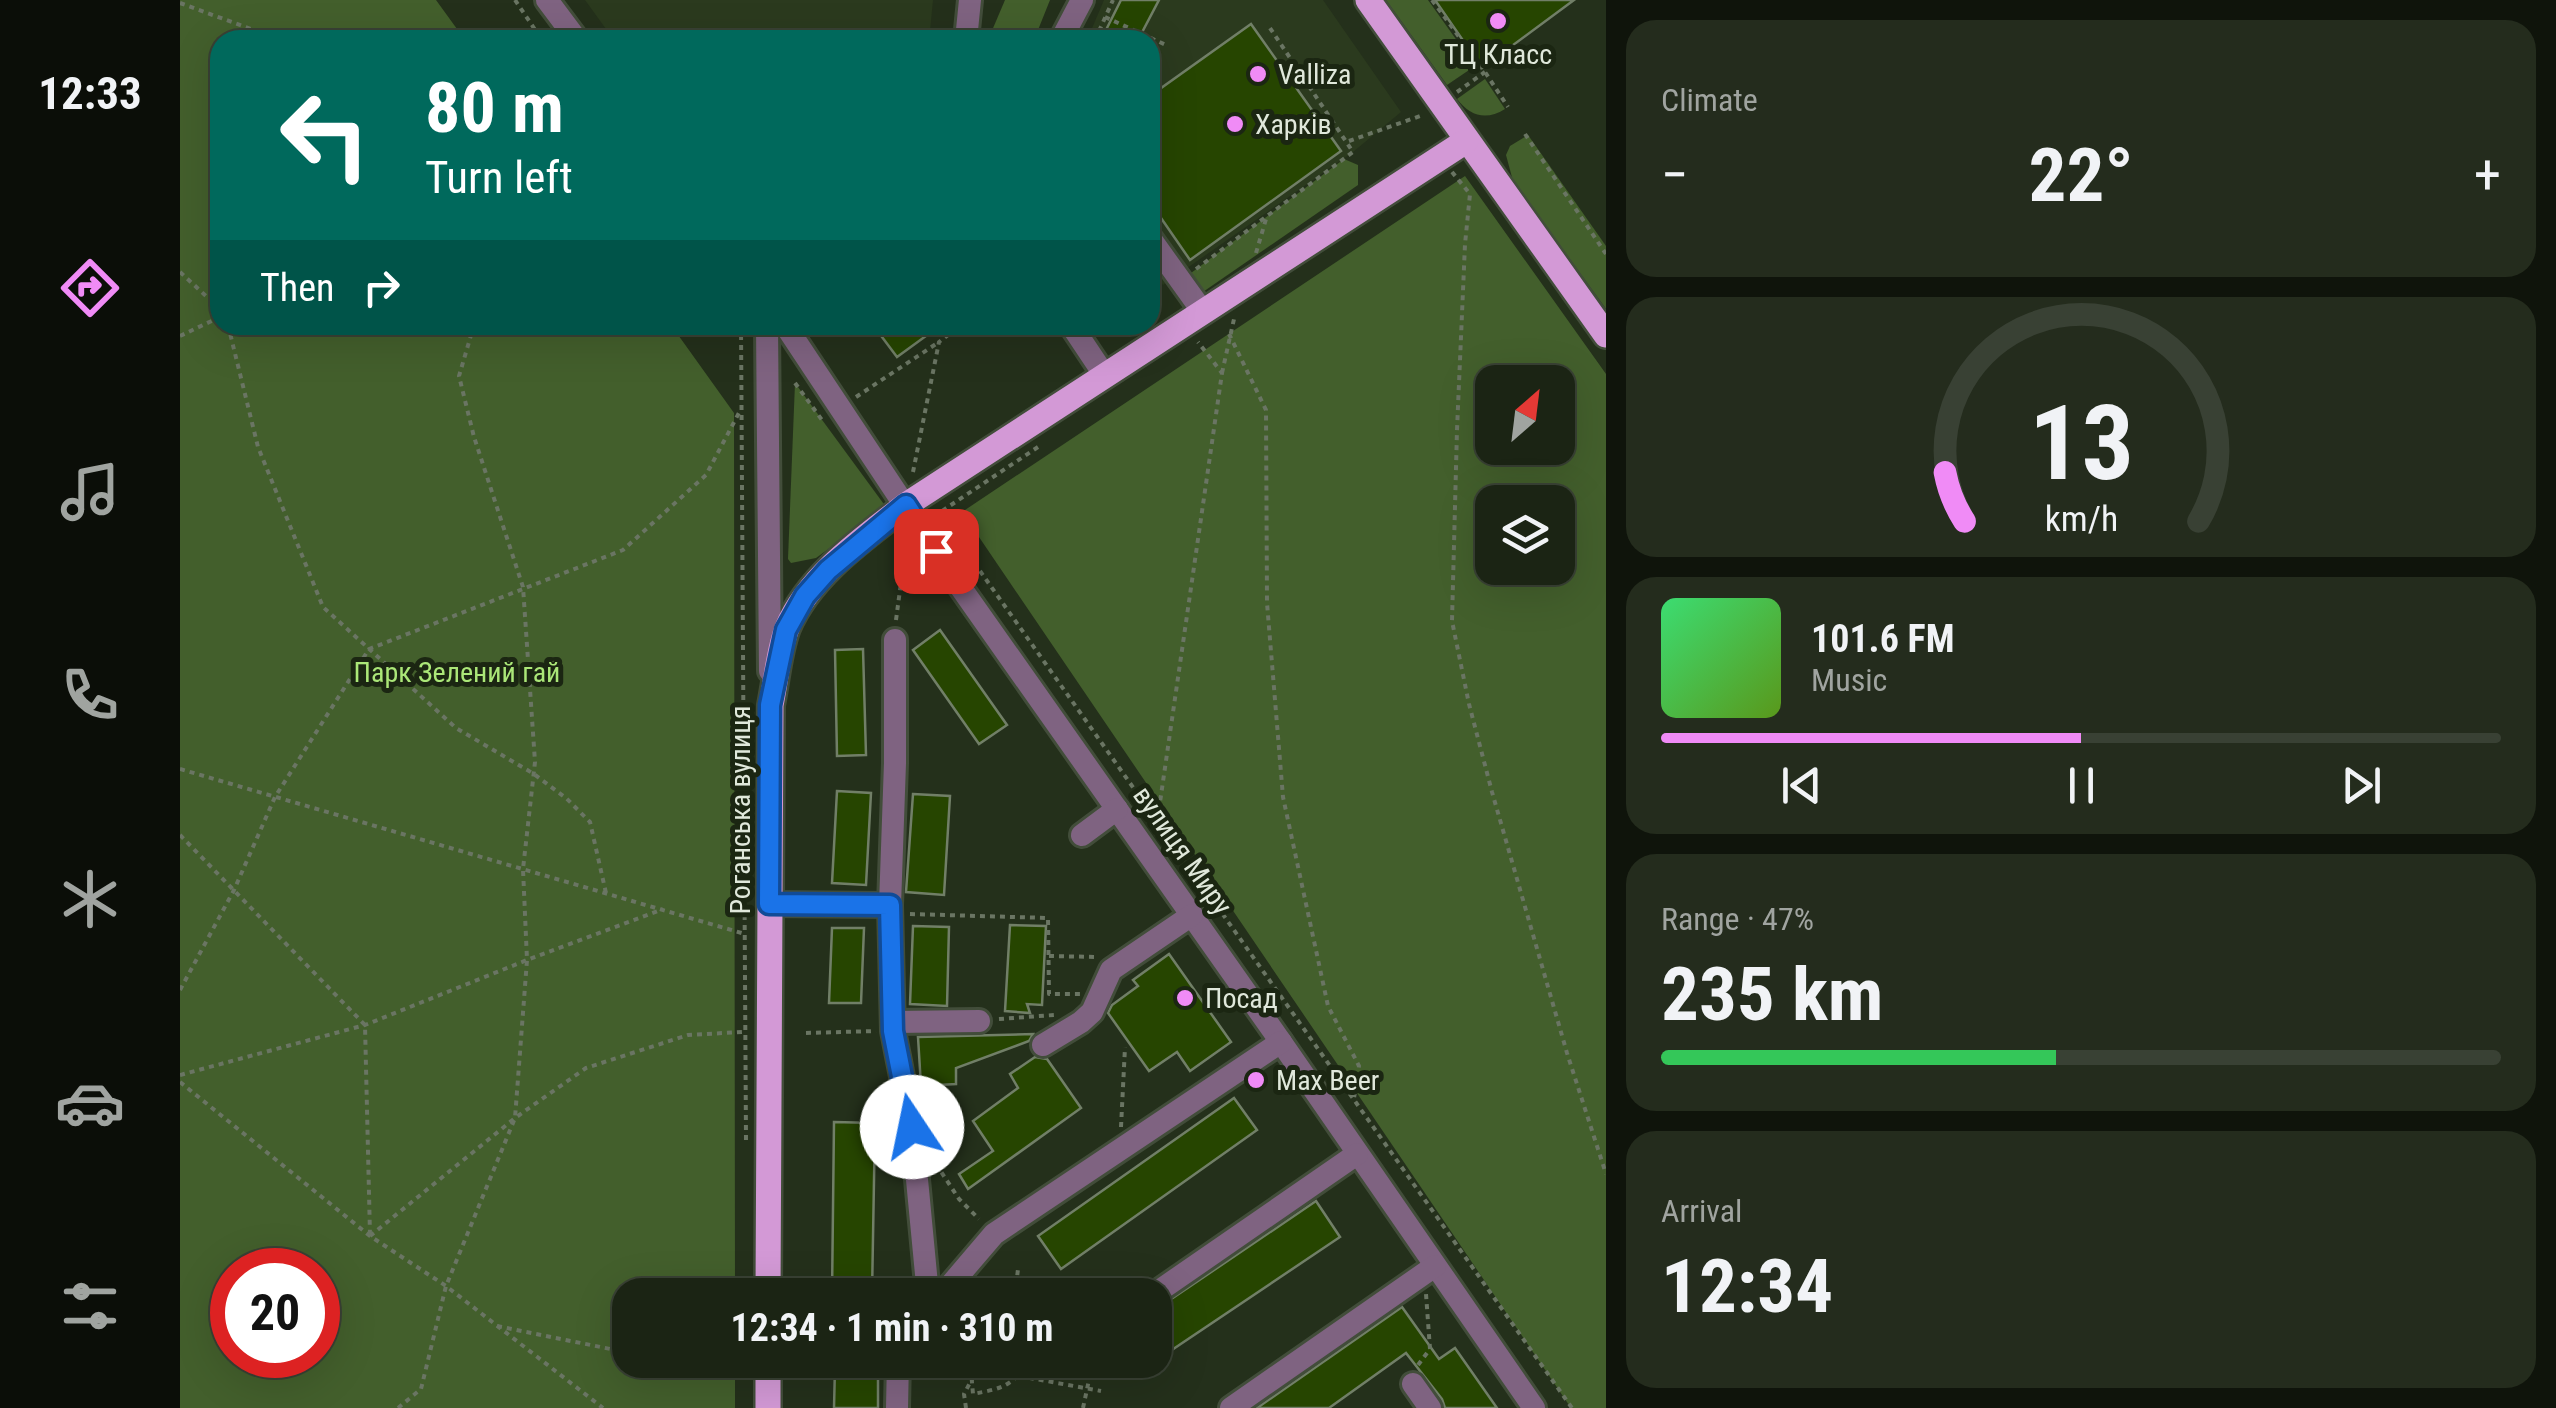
<!DOCTYPE html>
<meta charset="utf-8">
<style>
:root{--surface:#1b2414;--page:#242c1d;--text:#f1f3f6;--muted:#a0a4a0;--line:#394134;--accent:#f08bf6}
body{margin:0;font-family:"Roboto Condensed",sans-serif;background:var(--page);color:var(--text);height:100vh;display:flex;flex-direction:column;font-size:38px;white-space:nowrap}
*{box-sizing:border-box;margin:0}
p{font-size:32px;color:var(--muted)}
.icon{flex:none;width:55px;height:55px;fill:none;stroke:currentColor;stroke-width:2;stroke-linecap:round;stroke-linejoin:round}
.map{position:relative;flex:1;overflow:hidden}
.sheet{display:flex;flex-direction:column;gap:20px;padding:20px;background:#0f140b;width:950px}
.sheet>*{flex:none}
.hud{position:absolute;left:30px;top:30px;width:950px;height:305px;border-radius:30px;box-shadow:0 10px 40px #0002,0 0 0 2px var(--line);background:#00695c;color:#fff;overflow:hidden}
.needle{width:65px;rotate:28deg}
.controls{position:absolute;left:1295px;top:365px;display:grid;gap:20px}
.controls a{display:grid;place-items:center;width:100px;height:100px;border-radius:20px;background:var(--surface);box-shadow:0 10px 40px #0002,0 0 0 2px var(--line);font-size:50px}
.speed{position:absolute;left:30px;top:1248px;display:flex;gap:20px;font-size:50px;font-weight:700;text-align:center}
.speed>*{display:grid;place-content:center;width:130px;height:130px;border-radius:50%;background:var(--surface);box-shadow:0 10px 40px #0002,0 0 0 2px var(--line);line-height:1}
.speed .limit{border:15px solid #d22;background:#fff;color:#111}
.pin{position:absolute;display:grid;place-items:center;width:85px;height:85px;color:#fff;margin:-42px;border-radius:20px;box-shadow:0 5px 15px #0006}
.me{position:absolute;width:110px;margin:-55px;rotate:349deg;stroke-linejoin:round;filter:drop-shadow(0 0 8px #0008)}
.turn{display:flex;align-items:center;gap:35px;height:210px;padding:0 50px;font-size:45px}
.turn .icon{width:130px;height:130px;stroke-width:2.5}
.turn b{display:block;font-size:70px;line-height:85px}
.then{display:flex;align-items:center;height:95px;padding:0 50px;background:#0003;gap:20px;font-size:38px}
.big{font-size:75px;font-weight:700;line-height:1.1}
.sheet .card{flex:1;display:flex;flex-direction:column;justify-content:center;gap:15px;min-width:0;padding:0 35px;border-radius:30px;background:var(--page)}
.sheet .dial{align-items:center;gap:0}
.dial svg{height:260px;overflow:visible;fill:none;stroke:var(--line);stroke-width:7;stroke-linecap:round;text-anchor:middle}
.dial text{fill:var(--text);stroke:none}
.song{display:flex;align-items:center;gap:30px}
.cover{width:120px;height:120px;border-radius:15px;background:linear-gradient(135deg,hsl(140 70% 55%),hsl(90 70% 35%))}
.played{height:10px;border-radius:5px;background:linear-gradient(90deg,var(--accent) 50%,var(--line) 50%)}
.keys{display:flex;justify-content:space-around;direction:ltr}
.heat{display:flex;justify-content:space-between;align-items:center;font-size:55px;direction:ltr}
.charge{height:15px;border-radius:8px;background:linear-gradient(90deg,#34c759 47%,var(--line) 0)}
.trip{position:absolute;left:432px;top:1278px;width:560px;height:100px;border-radius:30px;background:var(--surface);box-shadow:0 10px 40px #0002,0 0 0 2px var(--line);font-weight:700;line-height:100px;text-align:center}
main{display:flex;flex:1;min-height:0}
.tabs{display:flex;flex-direction:column;width:180px;justify-content:space-around;align-items:center;background:#0b0e08;color:var(--muted)}
.tabs .icon{width:70px;height:70px}
.tabs .current{color:var(--accent)}
.tabs b{font-size:45px;color:var(--text)}
.map>svg:first-child{display:block}
.built{fill:#2b3a1e}
.green{fill:#435f2c;fill-rule:evenodd}
.building{fill:#264500;stroke:#717f67;stroke-width:2.5}
.lines{fill:none;stroke-linecap:round;stroke-linejoin:round}
.minor-casing{stroke:#424d3a;stroke-width:28}
.major-casing{stroke:#424d3a;stroke-width:30}
.path{stroke:#6a7563;stroke-width:4;stroke-dasharray:5 5;stroke-linecap:butt}
.minor{stroke:#7f6381;stroke-width:22}
.major{stroke:#d399d6;stroke-width:25}
.route-casing{stroke:#114b97;stroke-width:25}
.route{stroke:#1a73e8;stroke-width:18}
.poi-dot{fill:#f08bf6;stroke:#1b2612;stroke-width:4}
.labels{text-anchor:middle;stroke-width:10;stroke-linejoin:round;paint-order:stroke}
.poi-label{font-size:28px;fill:#e0e8db;stroke:#1b2612;text-anchor:start}
.park-label{font-size:28px;fill:#abe778;stroke:#1b2612}
.street-label{font-size:28px;fill:#e0e8db;stroke:#1b2612}
</style>
<main>
<nav class="tabs">
<b>12:33</b>
<svg class="icon current" aria-label="directions" viewBox="0 0 24 24"><path d="M12 3l9 9-9 9-9-9zM9 14v-3h6M13 9l2 2-2 2"/></svg>
<svg class="icon" aria-label="music" viewBox="0 0 24 24"><path d="M9 18V5l10-2v13"/><circle cx="6" cy="18" r="3"/><circle cx="16" cy="16" r="3"/></svg>
<svg class="icon" aria-label="phone" viewBox="0 0 24 24"><path d="M5 4h4l2 5-3 2q2 4 5 5l2-3 5 2v4C11 20 4 13 5 4z"/></svg>
<svg class="icon" aria-label="climate" viewBox="0 0 24 24"><path d="M12 3v18M4 7l16 10M4 17L20 7"/></svg>
<svg class="icon" aria-label="car" viewBox="0 0 24 24"><path d="M5 17H2v-5l4-1 3-4h7l3 4 3 1v5h-3M9 17h6M6 11h13"/><circle cx="7" cy="17" r="2"/><circle cx="17" cy="17" r="2"/></svg>
<svg class="icon" aria-label="filters" viewBox="0 0 24 24"><path d="M4 7h16M4 17h16"/><circle cx="9" cy="7" r="2"/><circle cx="15" cy="17" r="2"/></svg>
</nav>
<div class="map">
<svg width="1426" height="1408" viewBox="0 0 1426 1408">
<rect width="100%" height="100%" fill="#24301b"/>
<g class="built">
<path d="M405,0H753L750,31L738,40H434Z"/>
<path d="M924,0H1143L1221,112L1173,152L983,285L970,269V40H907Z"/>
</g>
<g class="green">
<path d="M0,0H256L285,40H40V325H491L554,413L555,1295H450V1360H555V1408H0ZM52,1270H138V1355H52Z"/>
<path d="M825,0H870L854,40H808Z"/>
<path d="M1206,0H1248L1295,66L1267,85Z"/>
<path d="M1305,79L1325,109C1306,121 1290,116 1277,99Z"/>
<path d="M1348,135L1426,246V309L1333,181L1326,155L1330,146Z"/>
<path d="M1164,159L1178,165V185L1020,294L1007,276Z"/>
<path d="M1285,176L1426,374V1408H1391L782,512ZM1312,382H1378V448H1312ZM1312,502H1378V568H1312Z"/>
<path d="M615,383L706,507L636,558L611,563L608,559Z"/>
</g>
<g class="building">
<path d="M941,0H979L958,40H921Z"/>
<path d="M1255,0H1394L1302,68Z"/>
<path d="M1071,24L1161,151L1010,260L970,202V96Z"/>
<path d="M693,325H761L717,357Z"/>
<path d="M760,630L827,725L799,744L733,650Z"/>
<path d="M683,649L686,755L657,756L655,650Z"/>
<path d="M657,791L691,793L686,885L652,883Z"/>
<path d="M733,794L770,796L764,895L726,892Z"/>
<path d="M830,925L866,926L862,1005L847,1004L850,1013L825,1011Z"/>
<path d="M733,926L769,927L767,1006L730,1004Z"/>
<path d="M652,928H684L681,1003H649Z"/>
<path d="M989,954L1051,1042L1010,1071L997,1052L969,1071L928,1013L932,1005L958,986L953,980Z"/>
<path d="M853,1034L849,1041L776,1068V1084L741,1086L738,1037Z"/>
<path d="M855,1057L867,1059L901,1108L788,1189L779,1174L813,1151L793,1121L838,1088L830,1074Z"/>
<path d="M1054,1098L1077,1130L881,1269L858,1236Z"/>
<path d="M654,1122L695,1123L692,1295H652Z"/>
<path d="M1136,1201L1160,1237L953,1376L942,1360H975V1310Z"/>
<path d="M1222,1307L1259,1359L1275,1348L1317,1408H1265L1262,1399L1226,1353L1149,1408H1077Z"/>
<path d="M655,1367L698,1368V1408H654Z"/>
</g>
<g class="lines">
<defs>
<g id="minor">
<path d="M367,0L397,40"/>
<path d="M786,40L790,0"/>
<path d="M881,40L902,0"/>
<path d="M970,238L1023,312"/>
<path d="M587,325L590,671"/>
<path d="M605,325L755,551L1101,1042L1354,1408"/>
<path d="M891,325L925,376"/>
<path d="M715,640V763L710,905L713,1031L732,1127L748,1295"/>
<path d="M902,835L937,809"/>
<path d="M589,904L710,905"/>
<path d="M713,1022L799,1021"/>
<path d="M863,1045L901,1022L912,1012L931,970L1012,915"/>
<path d="M762,1295L814,1234L1101,1042"/>
<path d="M973,1295L1177,1154"/>
<path d="M1233,1384L1250,1408"/>
<path d="M717,1408L718,1360"/>
<path d="M1051,1408L1255,1266"/>
</g>
<g id="major">
<path d="M1188,0L1426,335"/>
<path d="M588,1295L591,705C596,681 598,652 607,628C629,576 682,539 726,505L1286,141"/>
<path d="M588,1360V1408"/>
</g>
</defs>
<use href="#minor" class="minor-casing"/>
<use href="#major" class="major-casing"/>
<g class="path">
<path d="M335,0L362,40"/>
<path d="M1252,0L1305,72L1328,107"/>
<path d="M0,3L101,40"/>
<path d="M925,17L986,45"/>
<path d="M915,40L933,0"/>
<path d="M1277,92L1305,72"/>
<path d="M1345,134L1426,254"/>
<path d="M1169,141L1243,115"/>
<path d="M1272,172L1290,194L1285,244L1277,430L1272,621L1289,704L1312,792L1387,1053L1426,1174"/>
<path d="M1076,253L1086,219"/>
<path d="M1016,269L1173,152L1090,28"/>
<path d="M0,272L40,309"/>
<path d="M48,325L78,447L143,607L276,728L354,774L386,798L410,822L426,893"/>
<path d="M561,325L566,1140"/>
<path d="M1049,334L1086,410L1087,603L1103,797L1148,1006L1179,1066L1174,1098"/>
<path d="M0,336L40,317"/>
<path d="M1042,373L1054,319"/>
<path d="M615,383L642,420"/>
<path d="M676,397L759,342"/>
<path d="M858,447L759,513L1392,1408"/>
<path d="M733,472L759,342L781,325"/>
<path d="M716,620L726,545"/>
<path d="M0,769L565,934"/>
<path d="M976,830L1042,373L1018,342"/>
<path d="M0,835L185,1025L190,1235"/>
<path d="M730,914L868,918L869,994H900"/>
<path d="M869,956L919,957"/>
<path d="M0,990L54,890L95,797L189,649L443,550L526,475L561,409"/>
<path d="M819,1019L874,1015"/>
<path d="M626,1033L696,1031"/>
<path d="M0,1075L185,1025L347,960L483,909"/>
<path d="M0,1082L190,1236L266,1286L423,1408"/>
<path d="M941,1127L945,1047"/>
<path d="M756,1164L779,1199L799,1219"/>
<path d="M190,1236L335,1118L406,1068L508,1035L562,1032"/>
<path d="M835,1295L838,1269"/>
<path d="M317,1326L450,1353"/>
<path d="M785,1360L791,1371L793,1394C818,1389 828,1388 845,1368L836,1362V1360"/>
<path d="M1238,1365L1250,1349L1246,1294"/>
<path d="M845,1368L858,1360"/>
<path d="M839,1376L921,1391"/>
<path d="M218,1408L241,1389L266,1286L335,1118L347,960L343,869L355,762L343,587L294,437L279,376L294,325"/>
<path d="M786,1408L784,1394L792,1379"/>
<path d="M903,1408L910,1375"/>
</g>
<use href="#minor" class="minor"/>
<use href="#major" class="major"/>
</g>
<g class="lines">
<defs>
<path id="route" d="M732,1127L713,1031L710,905L589,904L590,705L606,630L625,596L648,570L726,505L756,551"/>
</defs>
<use href="#route" class="route-casing"/>
<use href="#route" class="route"/>
</g>
<g class="poi-dot">
<circle cx="1318" cy="21" r="10"/>
<circle cx="1078" cy="74" r="10"/>
<circle cx="1055" cy="124" r="10"/>
<circle cx="1005" cy="998" r="10"/>
<circle cx="1076" cy="1080" r="10"/>
</g>
<g class="labels">
<g class="poi-label">
<text x="1318" y="64" text-anchor="middle">ТЦ Класс</text>
<text x="1098" y="84">Valliza</text>
<text x="1075" y="134">Харків</text>
<text x="1025" y="1008">Посад</text>
<text x="1096" y="1090">Max Beer</text>
</g>
<g class="park-label">
<text x="277" y="682">Парк Зелений гай</text>
</g>
<g class="street-label">
<text transform="translate(560 810) rotate(-90)" y="10">Роганська вулиця</text>
<text transform="translate(1003 850) rotate(55)" y="10">вулиця Миру</text>
</g>
</g>
</svg>
<div class="controls">
<a><svg class="needle" viewBox="-14 -14 28 28"><path d="M0-13l5 13h-10z" fill="#e53935"/><path d="M0 13l5-13h-10z" fill="#a0a4a0"/></svg></a>
<a><svg class="icon" aria-label="layers" viewBox="0 0 24 24"><path d="M12 4l9 5-9 5-9-5zM3 14l9 5 9-5"/></svg></a>
</div>
<div class="speed"><div class="limit">20</div></div>
<div class="pin" style="left:756px;top:551px;background:#d93025"><svg class="icon" aria-label="arrive" viewBox="0 0 24 24"><path d="M6 21V4h12l-3 4 3 4H6"/></svg></div>
<svg class="me" style="left:732px;top:1127px" viewBox="-20 -20 40 40"><circle r="19" fill="#fff"/><path d="M0-13L10 11 0 6-10 11z" fill="#1a73e8"/></svg>
<div class="trip">12:34 · 1 min · 310 m</div>
<div class="hud">
<div class="turn"><svg class="icon" aria-label="left" viewBox="0 0 24 24"><path d="M17 20v-9H6M10 6l-5 5 5 5"/></svg><div><b>80 m</b>Turn left</div></div>
<div class="then">Then<svg class="icon" aria-label="right" viewBox="0 0 24 24"><path d="M7 20v-9h11M14 6l5 5-5 5"/></svg></div>
</div>
</div>
<section class="sheet">
<div class="card"><p>Climate</p>
<div class="heat"><a>−</a><b class="big">22°</b><a>+</a></div>
</div>
<div class="card dial"><svg viewBox="0 0 100 80">
<path d="M14 69A42 42 0 1 1 86 69"/>
<path d="M14 69A42 42 0 0 1 8 54" stroke="#f08bf6"/>
<text x="50" y="56" font-size="32" font-weight="700">13</text>
<text x="50" y="72" font-size="11">km/h</text>
</svg></div>
<div class="card">
<div class="song"><i class="cover"></i><div><b>101.6 FM</b><p>Music</p></div></div>
<div class="played"></div>
<div class="keys"><svg class="icon" aria-label="previous" viewBox="0 0 24 24"><path d="M18 5L8 12l10 7zM5 5v14"/></svg><svg class="icon" aria-label="pause" viewBox="0 0 24 24"><path d="M8 5v14M16 5v14"/></svg><svg class="icon" aria-label="next" viewBox="0 0 24 24"><path d="M6 5l10 7-10 7zM19 5v14"/></svg></div>
</div>
<div class="card"><p>Range · 47%</p><b class="big">235 km</b><div class="charge"></div></div>
<div class="card"><p>Arrival</p><b class="big">12:34</b></div>
</section>
</main>
